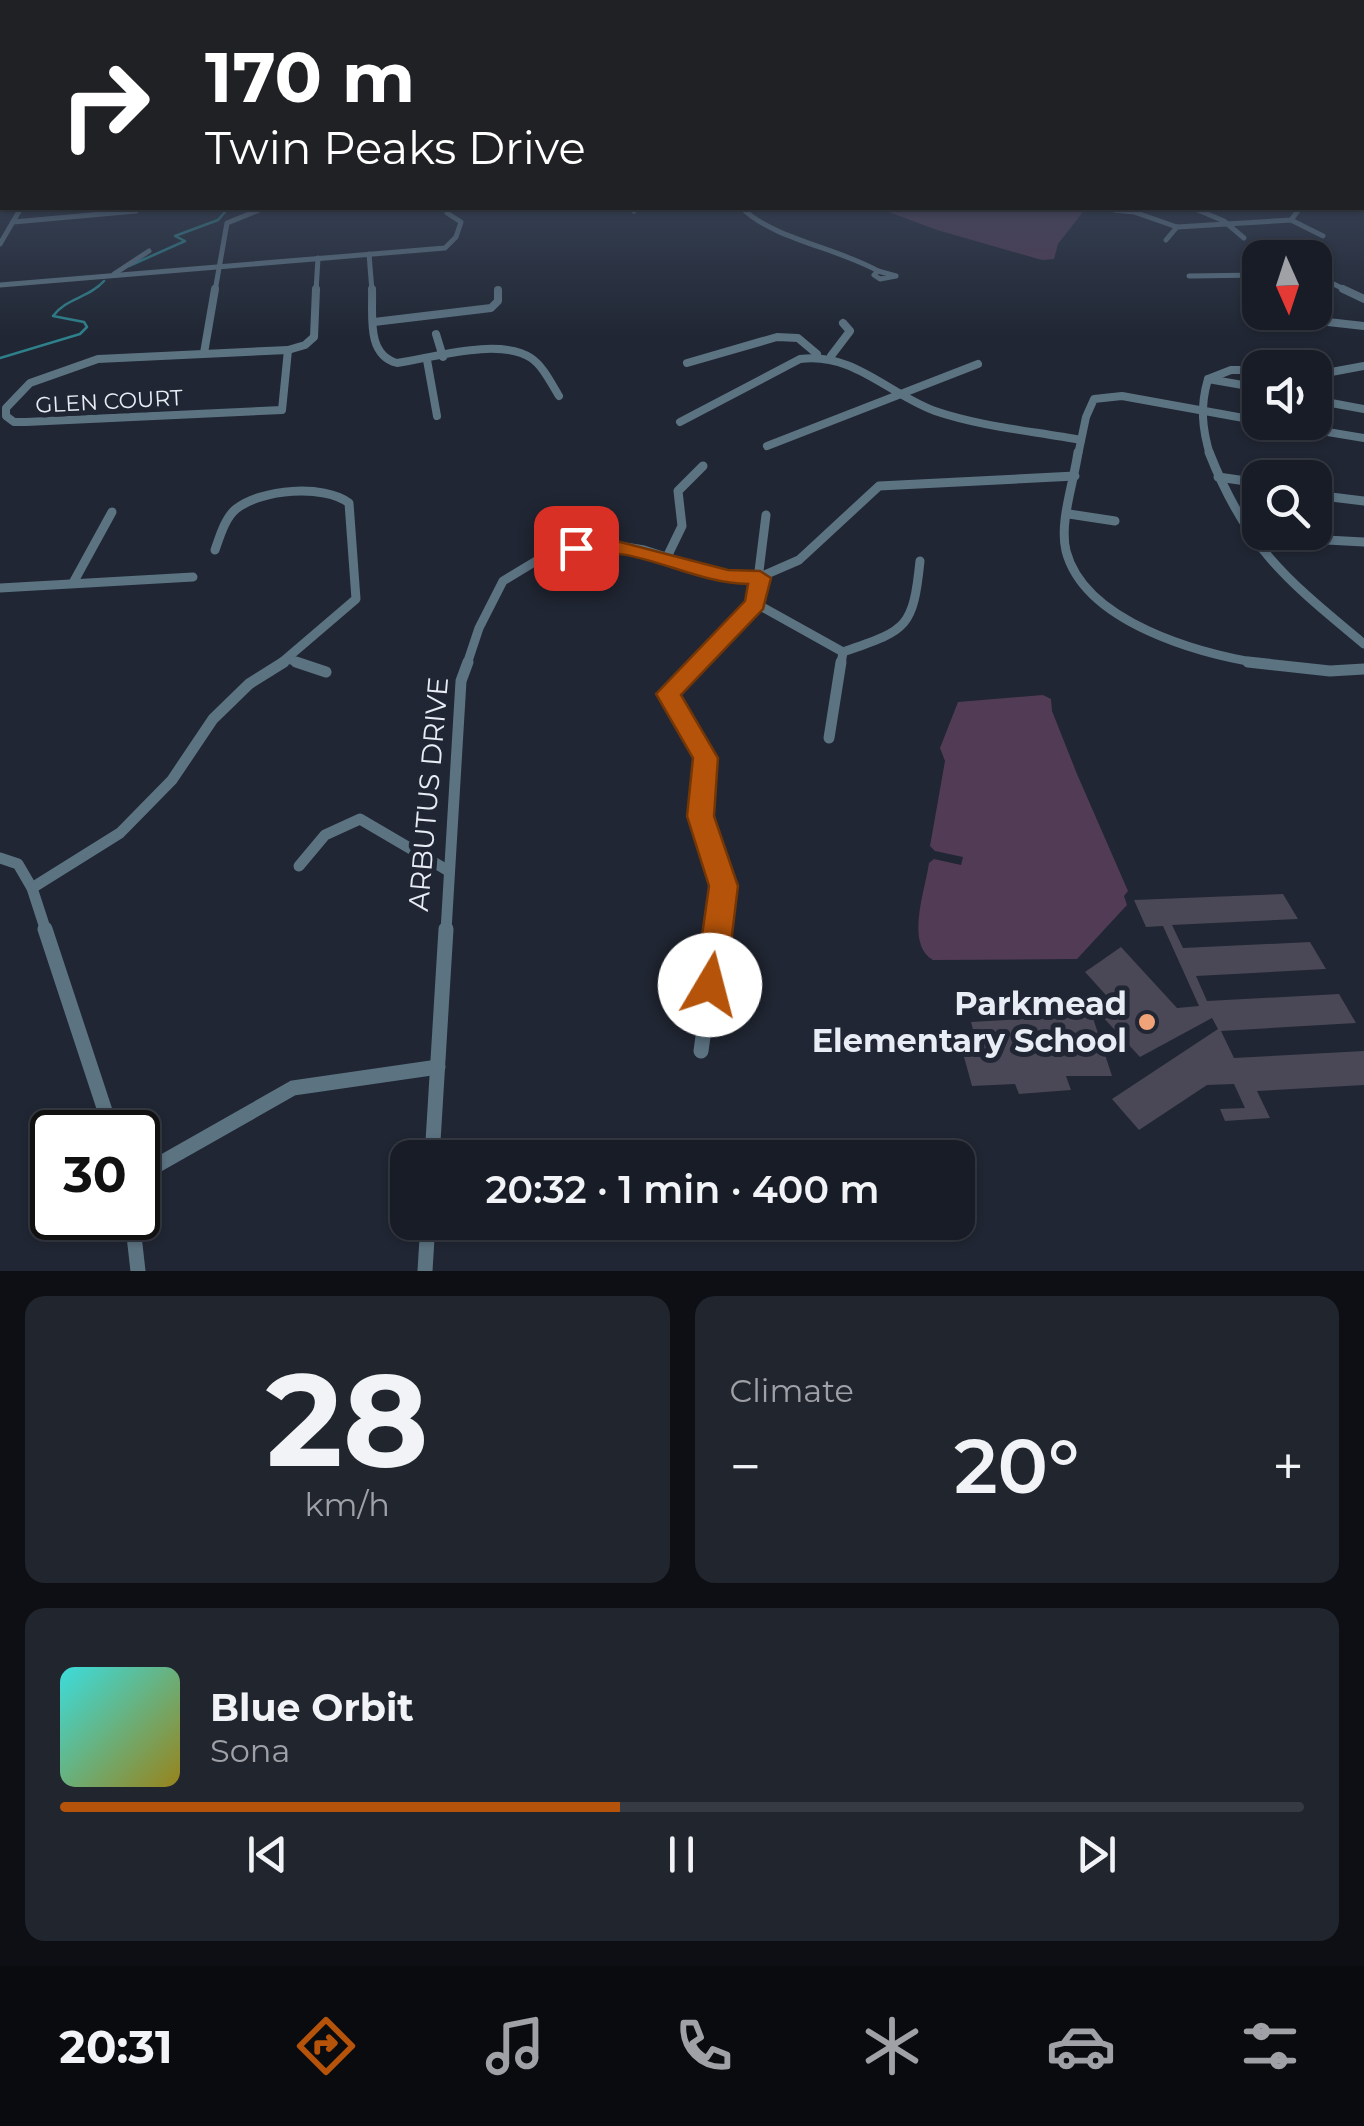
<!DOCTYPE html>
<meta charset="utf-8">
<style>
:root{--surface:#181c26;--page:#21252e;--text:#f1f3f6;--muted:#9fa1a7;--line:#363a43;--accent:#b45309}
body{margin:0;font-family:Montserrat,sans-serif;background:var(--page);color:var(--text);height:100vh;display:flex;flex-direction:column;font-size:38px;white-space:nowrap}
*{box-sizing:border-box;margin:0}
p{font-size:32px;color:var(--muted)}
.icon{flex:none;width:55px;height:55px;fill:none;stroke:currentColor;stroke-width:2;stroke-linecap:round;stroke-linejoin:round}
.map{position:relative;height:1271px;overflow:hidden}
.drawer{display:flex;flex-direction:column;gap:25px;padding:25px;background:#0d0f15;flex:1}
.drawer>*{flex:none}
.hud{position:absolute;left:0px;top:0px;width:1365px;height:210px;box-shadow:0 2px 8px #0004,0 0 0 2px var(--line);background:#202124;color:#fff;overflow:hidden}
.needle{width:65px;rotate:177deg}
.controls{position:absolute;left:1242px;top:240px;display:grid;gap:20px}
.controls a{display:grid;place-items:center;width:90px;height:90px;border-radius:20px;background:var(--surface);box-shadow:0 2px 8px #0004,0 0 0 2px var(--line);font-size:50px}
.speed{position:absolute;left:30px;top:1110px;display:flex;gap:20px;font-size:50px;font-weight:700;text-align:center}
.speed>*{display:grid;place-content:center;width:130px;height:130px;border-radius:50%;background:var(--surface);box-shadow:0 2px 8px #0004,0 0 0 2px var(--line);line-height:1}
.speed .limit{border:5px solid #111;border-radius:15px;background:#fff;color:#111}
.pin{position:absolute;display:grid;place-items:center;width:85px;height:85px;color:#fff;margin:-42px;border-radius:20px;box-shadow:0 5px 15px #0006}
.me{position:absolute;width:110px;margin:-55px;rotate:8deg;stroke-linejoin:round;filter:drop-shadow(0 0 8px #0008)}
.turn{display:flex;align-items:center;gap:35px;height:210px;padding:0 40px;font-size:45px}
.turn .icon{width:130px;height:130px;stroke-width:2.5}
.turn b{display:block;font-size:70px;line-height:85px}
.big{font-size:75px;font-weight:600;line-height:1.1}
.drawer .tile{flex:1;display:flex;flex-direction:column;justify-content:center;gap:15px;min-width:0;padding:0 35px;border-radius:20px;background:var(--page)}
.drawer .dial{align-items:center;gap:0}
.dial b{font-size:130px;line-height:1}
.song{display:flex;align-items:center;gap:30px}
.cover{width:120px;height:120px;border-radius:15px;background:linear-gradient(135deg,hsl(180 70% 55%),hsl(50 70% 35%))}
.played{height:10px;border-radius:5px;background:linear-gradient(90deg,var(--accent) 45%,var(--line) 45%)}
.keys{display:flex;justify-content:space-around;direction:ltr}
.heat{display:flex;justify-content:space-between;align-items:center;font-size:55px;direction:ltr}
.drawer .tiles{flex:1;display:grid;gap:25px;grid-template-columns:1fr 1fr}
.tile:last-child{grid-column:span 2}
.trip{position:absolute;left:390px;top:1140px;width:585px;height:100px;border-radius:20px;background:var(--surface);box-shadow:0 2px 8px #0004,0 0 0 2px var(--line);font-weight:600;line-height:100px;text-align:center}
.tabs{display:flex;height:160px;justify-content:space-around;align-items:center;background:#0a0b0f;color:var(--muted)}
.tabs .icon{width:70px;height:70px}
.tabs .selected{color:var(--accent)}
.tabs b{font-size:45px;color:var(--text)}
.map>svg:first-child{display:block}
.green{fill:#523b55}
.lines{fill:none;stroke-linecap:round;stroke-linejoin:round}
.stream{stroke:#2e818b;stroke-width:2.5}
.building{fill:#4a4757}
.minor-far4{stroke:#5c7382;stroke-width:5}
.minor-far3{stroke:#5c7382;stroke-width:8}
.minor-far2{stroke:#5c7382;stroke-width:9}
.minor-far1{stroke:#5c7382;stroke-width:11}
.minor{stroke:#5c7382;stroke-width:15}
.route{fill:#b45309;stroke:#753606;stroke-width:2.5}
.poi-dot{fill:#f0a278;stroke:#202633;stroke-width:4}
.labels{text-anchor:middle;stroke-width:10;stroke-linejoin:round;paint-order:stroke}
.far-street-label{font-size:22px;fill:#e7ecf5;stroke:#202633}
.street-label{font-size:28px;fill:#e7ecf5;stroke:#202633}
.near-poi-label{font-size:32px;font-weight:bold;fill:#e7ecf5;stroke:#202633;text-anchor:end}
</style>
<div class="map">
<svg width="1364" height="1271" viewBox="0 0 1364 1271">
<rect width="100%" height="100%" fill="#202633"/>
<g class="green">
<path d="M878,208H1086L1058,244L1054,259L1042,260L937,230Z"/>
<path d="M1043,695L1051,699L1052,711L1077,774L1128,891L1124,896L1127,905L1077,959L933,960C905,944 925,891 929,863L934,859L961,865L963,857L935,851L930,846L945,761L940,748L958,702Z"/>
</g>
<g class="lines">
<g class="stream">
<path d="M129,266L185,241L175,236L218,220L225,212L222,208"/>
<path d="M0,358L80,334L87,327L84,322L53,316C66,298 89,298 104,281"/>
</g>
</g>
<g class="building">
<path d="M1283,894L1298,919L1172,925L1183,948L1310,942L1326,969L1196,976L1207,1001L1339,994L1356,1023L1221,1031L1234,1058L1364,1051V1085L1257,1091L1270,1118L1225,1121L1220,1109L1245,1108L1234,1084L1207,1085L1139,1130L1112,1099L1218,1029L1212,1018L1140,1057L1099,1013L1115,1005L1085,972L1121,947L1177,1008L1199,1006L1163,926L1146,927L1134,900Z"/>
<path d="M1092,1015L1112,1076H1066L1071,1090L1019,1094L1015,1084L972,1086L961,1046L977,1044L971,1022Z"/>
</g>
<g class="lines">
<g class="minor-far4">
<path d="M631,208L634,211"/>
<path d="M742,208C773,239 838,248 878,271"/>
<path d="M1193,208L1224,221L1244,238"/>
<path d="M1114,210L1134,212L1177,227L1291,220L1300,208"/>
<path d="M1291,220L1323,236"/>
<path d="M13,222L136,211"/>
<path d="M1166,240L1177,227"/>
<path d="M0,244L21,208"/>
<path d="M369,254L372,291"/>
<path d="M878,271L896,276L880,279L874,275Z"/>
<path d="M114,274L149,251"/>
<path d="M1315,275L1348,291"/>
<path d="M1189,276L1260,275"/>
<path d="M0,285L445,248L456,237L461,222L447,213L448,209"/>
<path d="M215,291L227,223L264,208"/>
<path d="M316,291L318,258"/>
</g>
<g class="minor-far3">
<path d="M372,289C373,315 366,355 397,363C432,358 499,337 531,358C543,366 551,383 559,396"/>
<path d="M1343,289L1364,299"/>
<path d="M374,322L491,308L498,301V290"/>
<path d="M1281,322L1310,320L1364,326"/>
<path d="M436,334L443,357"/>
<path d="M288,350L282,410L26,422H14L6,416V408L30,383L98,359Z"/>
<path d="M288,350L305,345L314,337L316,289"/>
<path d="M204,353L215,289"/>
<path d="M831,356L850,331L843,323"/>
<path d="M427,360L437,416"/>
<path d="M687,363L777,337L798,338L817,354"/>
<path d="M1315,375L1364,366"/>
<path d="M1208,379L1260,388"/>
<path d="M1315,400L1364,409"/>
<path d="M680,422L800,359C854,352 888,394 935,411C982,427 1033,431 1081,440"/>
<path d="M1268,422L1364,438"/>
<path d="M767,446L978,364"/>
<path d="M1078,455L1086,417L1094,399L1122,396L1260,421"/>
<path d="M1210,455C1202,428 1200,406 1208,379L1231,370H1260"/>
</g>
<g class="minor-far2">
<path d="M1078,452C1074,482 1059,522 1066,551C1085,623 1200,654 1264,664"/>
<path d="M1209,452C1247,549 1287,580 1364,644"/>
<path d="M1218,477L1260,483"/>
<path d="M1315,495L1364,501"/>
<path d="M1069,514L1115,521"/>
<path d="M1252,536L1364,542"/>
<path d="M215,550C220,536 225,518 236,509C261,489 324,484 349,503L356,599L280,664"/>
<path d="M667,557L682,526L678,491L703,466"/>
<path d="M73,583L112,512"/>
<path d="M0,588L193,577"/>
<path d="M755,603L843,652"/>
<path d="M843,652C906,630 913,630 920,561"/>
<path d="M288,659L303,664"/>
<path d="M467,664L479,628L503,581L551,552L601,543L644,550L728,577H760L799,560L879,486L1075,476"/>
<path d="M697,664L755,603L766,515"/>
<path d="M841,664L843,652"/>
</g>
<g class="minor-far1">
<path d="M296,662L326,672"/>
<path d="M699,662L668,694L705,758L701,816L724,886L718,931"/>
<path d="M1248,662L1330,671L1364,669"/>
<path d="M829,738L841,662"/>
<path d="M0,858L18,864L32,888L46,931"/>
<path d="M299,866L325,835L360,819L447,870"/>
<path d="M32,888L120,833L172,780L213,719L249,684L284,662"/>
<path d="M446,931L461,681L468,662"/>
</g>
<g class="minor">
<path d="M45,929L112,1132"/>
<path d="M701,1051L718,929"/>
<path d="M432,1158L446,929"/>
<path d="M138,1176L293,1088L438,1067"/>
<path d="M132,1218L138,1271"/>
<path d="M425,1271L428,1222"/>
</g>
</g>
<linearGradient id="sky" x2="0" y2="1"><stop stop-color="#12151c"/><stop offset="0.47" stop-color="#3c475b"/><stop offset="1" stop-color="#3c475b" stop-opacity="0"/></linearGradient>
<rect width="1364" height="339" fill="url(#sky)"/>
<path class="route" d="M601,537L728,570L760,571L771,578L763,609L681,695L718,758L714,816L738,886L726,985L721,995L710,999L699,995L695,985L709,886L687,816L693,758L656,694L745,601L748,584C689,583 636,543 576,554L566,548L569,543Z"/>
<circle class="poi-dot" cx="1147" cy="1022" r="10"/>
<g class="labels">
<g class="far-street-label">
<text transform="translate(109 401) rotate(-3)" y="8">GLEN COURT</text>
</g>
<g class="street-label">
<text transform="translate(428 794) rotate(-85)" y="10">ARBUTUS DRIVE</text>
</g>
<g class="near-poi-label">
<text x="1127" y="1015">Parkmead<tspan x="1127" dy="37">Elementary School</tspan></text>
</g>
</g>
</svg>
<div class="controls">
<a><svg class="needle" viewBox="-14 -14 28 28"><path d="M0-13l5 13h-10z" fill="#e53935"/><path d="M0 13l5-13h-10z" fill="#9fa1a7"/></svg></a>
<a><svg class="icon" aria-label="sound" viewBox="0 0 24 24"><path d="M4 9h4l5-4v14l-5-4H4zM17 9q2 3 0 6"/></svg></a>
<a><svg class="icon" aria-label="search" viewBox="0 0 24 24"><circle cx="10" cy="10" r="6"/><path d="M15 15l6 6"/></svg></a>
</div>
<div class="speed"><div class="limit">30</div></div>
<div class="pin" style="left:576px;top:548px;background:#d93025"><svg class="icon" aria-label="arrive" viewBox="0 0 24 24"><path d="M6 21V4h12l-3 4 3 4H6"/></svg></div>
<svg class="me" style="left:710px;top:985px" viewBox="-20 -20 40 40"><circle r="19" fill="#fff"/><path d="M0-13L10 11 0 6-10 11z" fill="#b45309"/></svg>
<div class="trip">20:32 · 1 min · 400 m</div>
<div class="hud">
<div class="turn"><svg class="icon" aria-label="right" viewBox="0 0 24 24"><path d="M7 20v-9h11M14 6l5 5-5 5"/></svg><div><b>170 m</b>Twin Peaks Drive</div></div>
</div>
</div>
<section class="drawer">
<div class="tiles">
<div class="tile dial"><b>28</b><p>km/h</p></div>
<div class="tile"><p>Climate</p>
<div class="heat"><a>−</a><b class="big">20°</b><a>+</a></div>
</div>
<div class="tile">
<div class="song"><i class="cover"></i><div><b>Blue Orbit</b><p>Sona</p></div></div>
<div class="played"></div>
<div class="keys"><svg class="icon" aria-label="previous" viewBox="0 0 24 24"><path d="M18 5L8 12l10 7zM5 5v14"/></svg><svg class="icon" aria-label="pause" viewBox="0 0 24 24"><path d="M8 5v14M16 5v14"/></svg><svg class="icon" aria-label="next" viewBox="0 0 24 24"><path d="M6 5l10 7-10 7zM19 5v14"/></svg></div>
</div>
</div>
</section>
<nav class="tabs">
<b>20:31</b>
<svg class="icon selected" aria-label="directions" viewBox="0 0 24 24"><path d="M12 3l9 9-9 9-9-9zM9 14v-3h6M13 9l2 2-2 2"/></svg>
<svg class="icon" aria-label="music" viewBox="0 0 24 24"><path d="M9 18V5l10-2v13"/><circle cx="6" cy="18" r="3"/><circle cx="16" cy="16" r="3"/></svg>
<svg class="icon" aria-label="phone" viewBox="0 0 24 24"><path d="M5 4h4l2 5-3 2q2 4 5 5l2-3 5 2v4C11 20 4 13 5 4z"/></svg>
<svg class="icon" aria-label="climate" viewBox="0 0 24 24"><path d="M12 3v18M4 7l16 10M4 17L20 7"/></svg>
<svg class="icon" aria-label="car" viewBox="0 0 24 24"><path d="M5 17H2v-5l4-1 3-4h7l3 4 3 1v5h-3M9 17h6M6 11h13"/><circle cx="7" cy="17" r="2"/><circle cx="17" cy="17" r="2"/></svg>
<svg class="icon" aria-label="filters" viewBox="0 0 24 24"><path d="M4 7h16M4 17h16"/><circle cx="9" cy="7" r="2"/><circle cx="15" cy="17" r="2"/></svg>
</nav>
